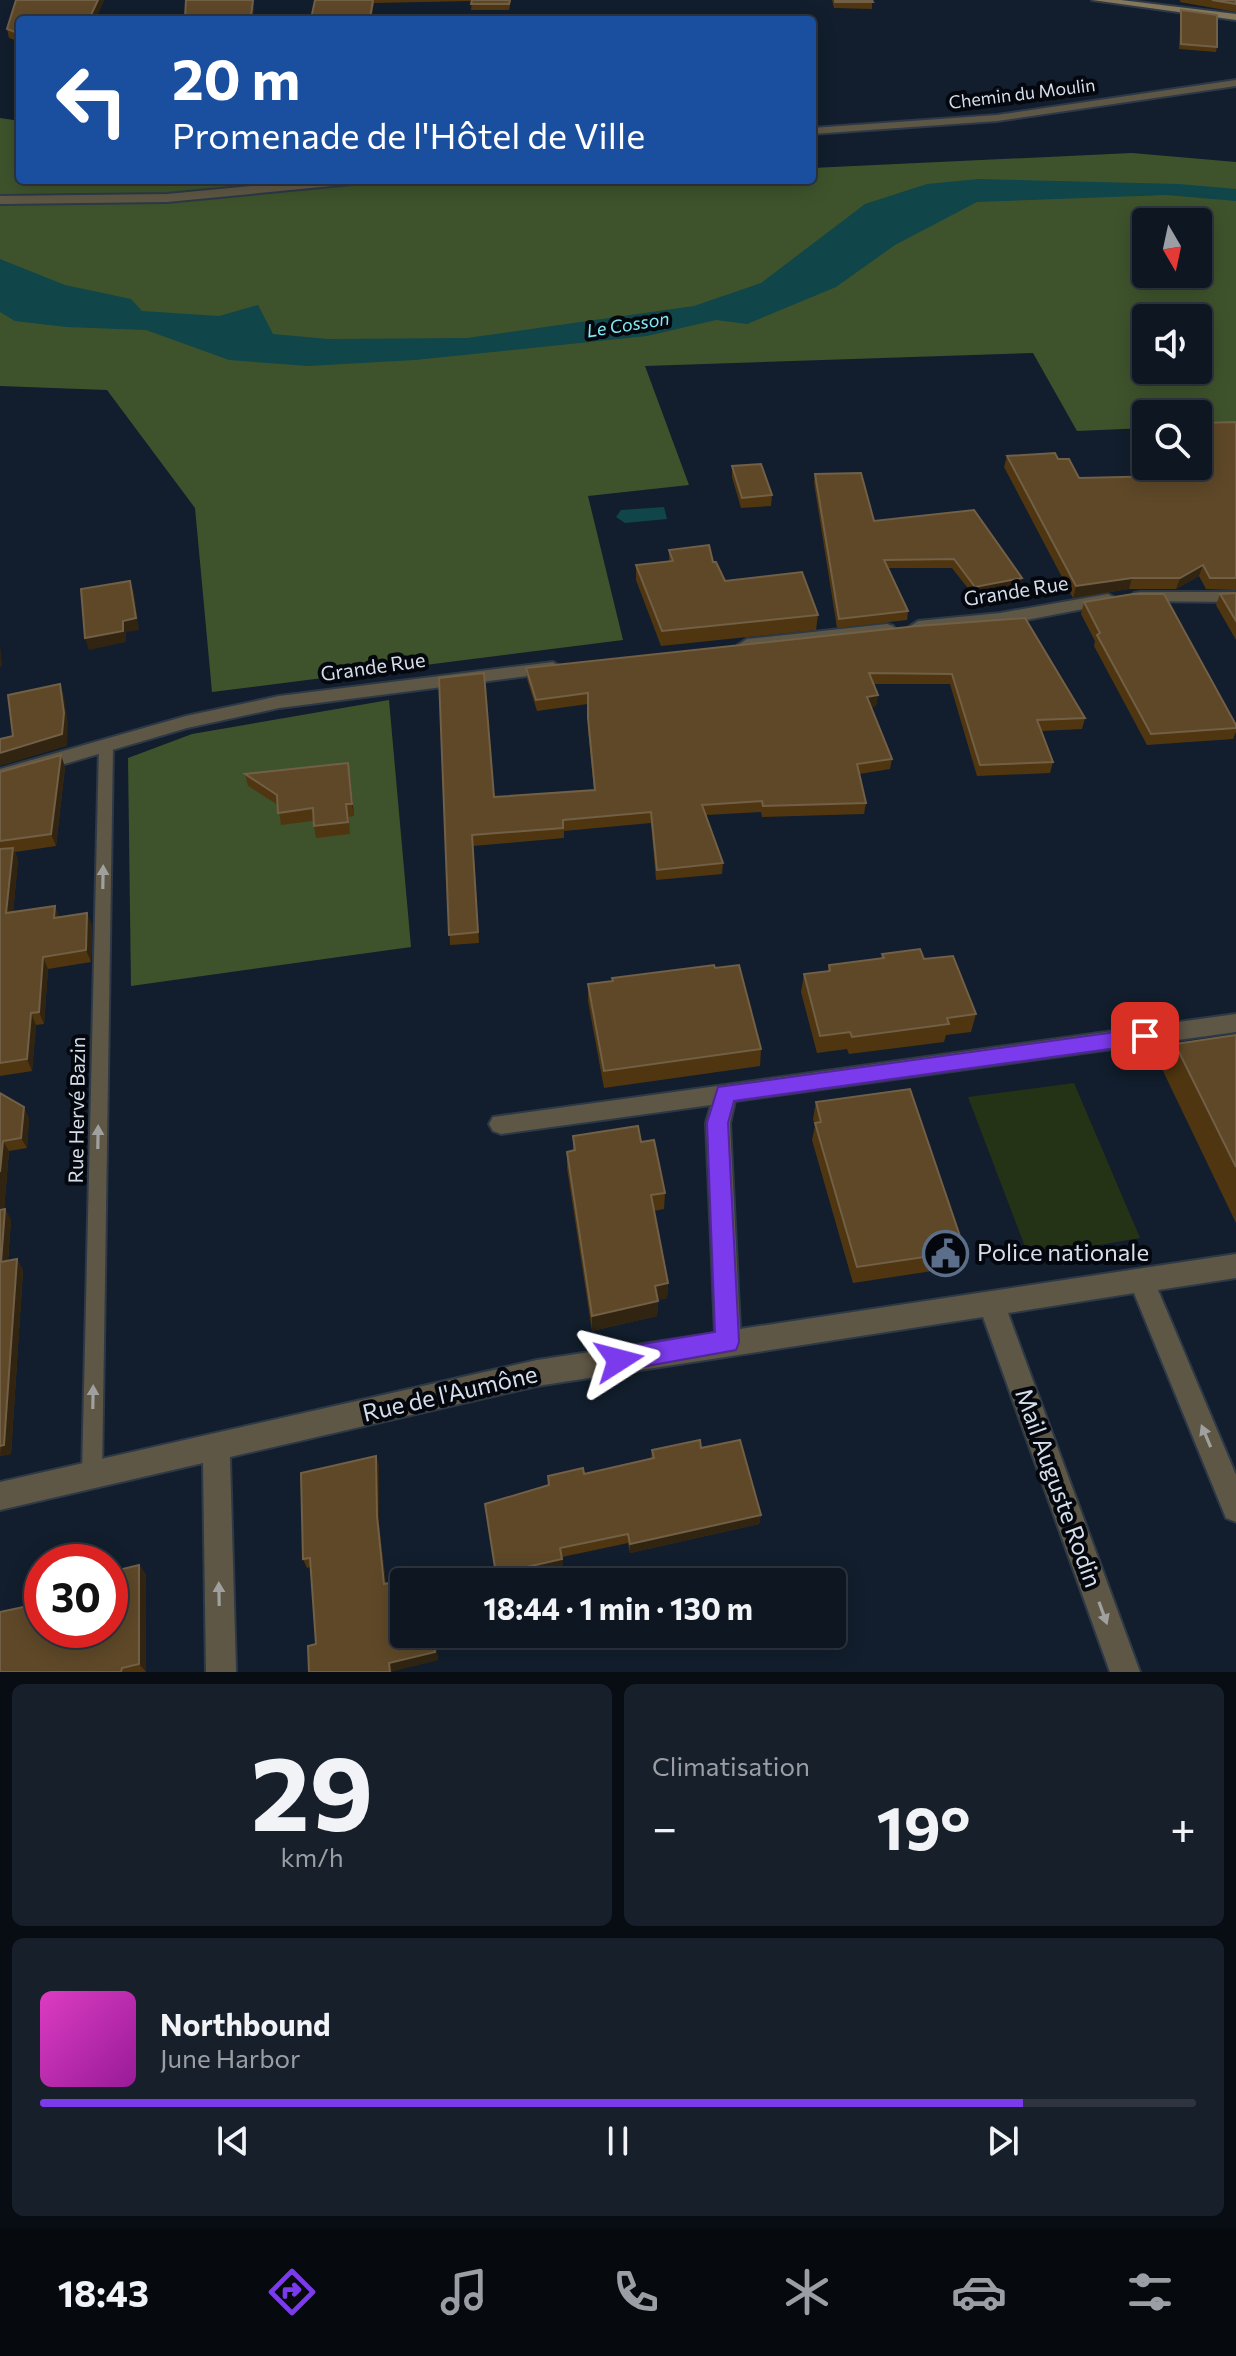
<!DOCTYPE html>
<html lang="fr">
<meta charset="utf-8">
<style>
:root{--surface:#0e1622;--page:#171f2a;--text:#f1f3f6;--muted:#9b9fa5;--line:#2e3540;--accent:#7c3aed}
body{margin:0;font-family:Commissioner,sans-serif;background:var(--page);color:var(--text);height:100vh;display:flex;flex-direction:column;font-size:30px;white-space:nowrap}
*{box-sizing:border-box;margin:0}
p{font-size:26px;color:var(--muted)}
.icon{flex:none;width:44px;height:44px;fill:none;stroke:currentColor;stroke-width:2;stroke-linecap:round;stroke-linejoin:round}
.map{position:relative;height:1672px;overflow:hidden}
.panel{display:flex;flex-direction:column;gap:12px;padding:12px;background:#080c13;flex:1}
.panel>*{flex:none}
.guide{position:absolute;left:16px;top:16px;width:800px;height:168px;border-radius:8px;box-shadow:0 4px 20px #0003,0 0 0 2px var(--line);background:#1a4fa0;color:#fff;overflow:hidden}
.needle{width:52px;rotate:171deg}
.fabs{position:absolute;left:1132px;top:208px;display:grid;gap:16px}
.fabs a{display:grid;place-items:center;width:80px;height:80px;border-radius:8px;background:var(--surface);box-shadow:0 4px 20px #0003,0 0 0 2px var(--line);font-size:40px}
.speed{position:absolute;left:24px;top:1544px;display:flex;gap:16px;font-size:40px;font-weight:700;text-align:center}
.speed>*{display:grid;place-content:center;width:104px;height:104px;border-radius:50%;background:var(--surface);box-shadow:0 4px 20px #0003,0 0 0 2px var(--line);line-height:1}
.speed .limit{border:12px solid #d22;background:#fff;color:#111}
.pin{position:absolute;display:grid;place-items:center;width:68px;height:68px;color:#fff;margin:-34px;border-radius:16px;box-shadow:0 4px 12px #0006}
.me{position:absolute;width:88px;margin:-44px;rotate:81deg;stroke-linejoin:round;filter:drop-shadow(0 0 6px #0008)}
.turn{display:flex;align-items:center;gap:28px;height:168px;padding:0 24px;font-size:36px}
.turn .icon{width:104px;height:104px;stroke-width:2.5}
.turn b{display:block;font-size:56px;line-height:68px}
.big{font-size:60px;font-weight:700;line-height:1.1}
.panel .card{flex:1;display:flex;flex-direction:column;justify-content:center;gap:12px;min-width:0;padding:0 28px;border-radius:12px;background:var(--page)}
.panel .dial{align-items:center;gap:0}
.dial b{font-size:104px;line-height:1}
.song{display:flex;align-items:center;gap:24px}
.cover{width:96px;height:96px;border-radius:12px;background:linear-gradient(135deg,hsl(310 70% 55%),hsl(300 70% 35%))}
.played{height:8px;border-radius:4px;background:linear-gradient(90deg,var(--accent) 85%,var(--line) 85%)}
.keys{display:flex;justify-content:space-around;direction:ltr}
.heat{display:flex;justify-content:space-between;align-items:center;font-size:44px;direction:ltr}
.panel .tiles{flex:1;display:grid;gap:12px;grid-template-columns:1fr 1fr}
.card:last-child{grid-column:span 2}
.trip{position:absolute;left:390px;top:1568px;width:456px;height:80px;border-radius:8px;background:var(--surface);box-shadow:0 4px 20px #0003,0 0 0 2px var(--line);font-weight:700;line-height:80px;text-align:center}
.dock{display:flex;height:128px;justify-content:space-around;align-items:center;background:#06090e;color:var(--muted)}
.dock .icon{width:56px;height:56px}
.dock .active{color:var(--accent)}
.dock b{font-size:36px;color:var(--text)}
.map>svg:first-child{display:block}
.green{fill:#243316}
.forest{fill:#3e532c;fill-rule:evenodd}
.water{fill:#104549}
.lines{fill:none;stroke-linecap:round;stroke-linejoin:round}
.lane-casing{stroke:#2d3947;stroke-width:4}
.street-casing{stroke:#2d3947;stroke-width:4}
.secondary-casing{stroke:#2d3947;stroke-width:4}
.lane{fill:#5f5745;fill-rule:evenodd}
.street{fill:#5f5745;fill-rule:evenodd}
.secondary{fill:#85775a;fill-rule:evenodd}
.wall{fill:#503610}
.shaded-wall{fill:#312512}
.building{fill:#5e4828;stroke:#715f46;stroke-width:2}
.oneway{fill:#a0a19f}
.route{fill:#7c3aed;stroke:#51269a;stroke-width:2}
.labels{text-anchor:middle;stroke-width:8;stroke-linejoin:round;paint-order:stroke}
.far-street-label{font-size:18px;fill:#d6dee9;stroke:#04080e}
.far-water-label{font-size:18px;font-style:italic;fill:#84ebf4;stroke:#04080e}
.street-label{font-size:20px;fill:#d6dee9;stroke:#04080e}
.near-poi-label{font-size:24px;fill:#d6dee9;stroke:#04080e;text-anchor:start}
.near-street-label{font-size:24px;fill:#d6dee9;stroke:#04080e}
</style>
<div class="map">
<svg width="1236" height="1672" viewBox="0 0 1236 1672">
<rect width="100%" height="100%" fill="#121e2d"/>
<path class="green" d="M1074,1083L1140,1238L1029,1257L968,1097Z"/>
<g class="forest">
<path d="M0,118L20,121V180H812V168L1132,153L1236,162V425L1198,426V414H1146V428L1077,431L1033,353L645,366L689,485L588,496L623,640L212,692L195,508L107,390L0,386ZM1146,222H1198V274H1146ZM1146,318H1198V370H1146Z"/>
<path d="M389,700L411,947L131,986L128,758L192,734Z"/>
</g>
<g class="water">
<path d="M979,179L1179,184L1236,189V201L1166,195L977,202L895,245L836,287L747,324L716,320L647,336L415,360L308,366L229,360L146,330L66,327L15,321L0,312V259L65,285L131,299L142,311L219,316L258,305L273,334L328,339L467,338L694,306L761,283L865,204L927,184Z"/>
<path d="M664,507L667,519L625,523L616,517L621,510Z"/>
</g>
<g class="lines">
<defs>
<path id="lane" d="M106,740L113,745L102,1475L99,1482L92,1485L85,1482L82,1475L99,745Z"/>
<g id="street">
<path d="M1236,80V86L997,121L812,134V128L997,115Z"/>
<path d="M315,180H359L353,184L167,202L0,204V196L167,194Z"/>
<path d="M1140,592H1236V602L1134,601L1131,597L1134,593Z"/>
<path d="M1108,594L1117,599L1114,603L1000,625L918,633L909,627L918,621L1000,613Z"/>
<path d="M887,624L893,626L896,630L893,634L747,651L738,645L747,639Z"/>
<path d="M553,662L562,668L559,672L279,708L187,728L0,783V769L186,716L279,696Z"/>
<path d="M1236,1014V1032L735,1101L730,1123L740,1329L1236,1254V1278L1158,1290L1236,1475V1522L1226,1518L1134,1293L1008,1313L1140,1672H1110L983,1317L537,1386L230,1457L236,1672H206L203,1463L0,1510V1482L537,1360L715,1333L706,1123L711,1105L501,1134L493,1131L489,1124L493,1117Z"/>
</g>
<path id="secondary" d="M1092,0H1121L1236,14V20Z"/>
</defs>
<use href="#lane" class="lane-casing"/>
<use href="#street" class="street-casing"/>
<use href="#secondary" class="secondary-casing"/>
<use href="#lane" class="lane"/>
<use href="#street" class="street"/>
<use href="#secondary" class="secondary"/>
</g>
<g class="wall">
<path d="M16,0H104L95,20H20V42L9,38L7,29Z"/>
<path d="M186,0H254L253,20H185Z"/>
<path d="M315,0H511L509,10H471L472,1L374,3L371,20H311Z"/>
<path d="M832,0H872V9L834,8Z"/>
<path d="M1180,0H1236V12L1180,2Z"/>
<path d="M1181,10L1217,47L1216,52L1179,49Z"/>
<path d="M1236,422V590L1206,589L1199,576L1176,589H1129L1073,598L1004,467L1007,456L1058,459L1079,478L1157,477L1152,466H1198Z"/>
<path d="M1146,425V455L1136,437L1139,426Z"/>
<path d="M732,466L772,495L771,506L741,508L732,477Z"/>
<path d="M815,474L874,521L1022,578L1019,586L974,596L952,568H889L908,611L907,620L837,628L814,483Z"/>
<path d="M669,550L713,562L725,581L818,615L816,630L661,646L636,580V565L669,562Z"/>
<path d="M1236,593V640L1216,605L1220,594Z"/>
<path d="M1084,602L1236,725V732L1233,739L1147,745L1094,646L1095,641L1081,614Z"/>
<path d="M917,626L1085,718L1082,729L1041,731L1053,762L1050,773L977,776L950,684H874L878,695L876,706L871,707L892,759L890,769L859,774L866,803L864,814L762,817L761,812L706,815L723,863L722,874L656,880L651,823L564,831V838L473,846L479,943L450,945L439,678L494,797L594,790L588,729V704L537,711L527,679L526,668Z"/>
<path d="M65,767L56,846L15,852L18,860L13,912L59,917L92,925L91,962L48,969L44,1024L36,1025L32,1071L0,1076V772Z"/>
<path d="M245,774L350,776L354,816L349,817L350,834L316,838L313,821L281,825L278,805L248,786Z"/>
<path d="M882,954L924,959L976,1014L971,1032L946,1035L944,1042L849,1054L847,1049L817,1053L801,992L804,974L828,971L829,965L881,959Z"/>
<path d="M715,968L761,1049L760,1066L604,1088L588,1001V984Z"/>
<path d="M1236,1035V1223L1163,1071L1175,1044Z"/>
<path d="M0,1093L29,1118L27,1148L9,1151L4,1210L5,1209L11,1220L8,1261L17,1259L23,1270L11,1454L0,1456Z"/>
<path d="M816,1102L965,1251L959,1267L853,1283L812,1140L815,1126L813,1119Z"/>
<path d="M573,1136L641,1142L665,1193L664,1209L654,1211L668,1283L667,1298L658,1300L657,1316L592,1331L567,1168V1152L573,1151Z"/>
<path d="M701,1448L761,1515L759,1524L630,1553L628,1543L562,1557L563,1568L548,1476L584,1474L651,1459L652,1450Z"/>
<path d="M376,1456L379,1466V1525L386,1584L404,1634H434L438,1660L392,1671V1672H309L316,1644L310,1567L307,1568L303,1559Z"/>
<path d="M139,1565L146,1575V1672H0L42,1630Z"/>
</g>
<g class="shaded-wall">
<path d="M98,0H104L95,20H91L90,17Z"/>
<path d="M253,0H254L252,20L251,16Z"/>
<path d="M1203,565L1199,576L1176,589L1180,578Z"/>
<path d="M1022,578L1019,586L974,596L975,587Z"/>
<path d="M1132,578L1129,589L1073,598L1076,586Z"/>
<path d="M130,581L134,592L139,630L126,632V642L89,650L85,638Z"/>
<path d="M0,645L2,666L0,667Z"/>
<path d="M60,684L64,696L68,724L67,746L0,766V753Z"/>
<path d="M878,695L876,706L866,708L867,697Z"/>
<path d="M61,755L65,767L56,846L51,834Z"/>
<path d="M348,763L350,776L354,816L352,804Z"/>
<path d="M13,848L18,860L12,925L6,913Z"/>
<path d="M55,906L60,918H54Z"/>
<path d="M87,913L92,925L91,962L86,950Z"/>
<path d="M43,957L48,969L44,1024L39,1012Z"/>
<path d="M31,1013L36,1025L32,1071L27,1059Z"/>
<path d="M24,1107L29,1118L27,1148L21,1138Z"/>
<path d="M3,1141L9,1151L3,1221L0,1216V1172Z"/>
<path d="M5,1209L11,1220L7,1272L1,1262Z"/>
<path d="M17,1259L23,1270L11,1454L0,1456Z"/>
<path d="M668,1283L667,1298L654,1301L655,1286Z"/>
<path d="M658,1301L657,1316L592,1331V1316Z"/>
<path d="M376,1456L379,1466V1525L387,1593L384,1584L377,1516Z"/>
<path d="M761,1515L759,1524L630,1553V1544Z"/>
<path d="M562,1559L563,1568L497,1582L496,1574Z"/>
<path d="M139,1565L146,1575V1672L139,1664Z"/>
<path d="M433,1634H434L438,1660L390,1672L389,1663Z"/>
</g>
<g class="building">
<path d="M16,0H98L90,17L20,20V34L7,29Z"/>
<path d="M186,0H253L251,16L185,18Z"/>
<path d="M315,0H373L370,18L311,19Z"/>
<path d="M472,0H510L509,4H471Z"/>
<path d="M835,0H872L873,2H835Z"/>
<path d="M1212,0H1236V4Z"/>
<path d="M1181,10L1217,15V47L1181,44Z"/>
<path d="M1236,422V578H1210L1203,565L1180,578H1132L1076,586L1007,456L1055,453L1058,459H1069L1079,478L1166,476L1161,466H1198V423Z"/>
<path d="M1146,425V438L1139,426Z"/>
<path d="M761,464L772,495L742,498L732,466Z"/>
<path d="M861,473L874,521L974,510L1022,578L975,587L954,559L884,560L908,611L839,619L815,474Z"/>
<path d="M709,545L713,562H716L725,581L802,572L818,615L662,631L636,565L673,561L669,550Z"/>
<path d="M130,581L136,618L123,621V631L85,638L81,589Z"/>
<path d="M1236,593V621L1220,594Z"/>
<path d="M1133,594H1164L1236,725V728L1151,734L1097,635L1100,633L1084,602Z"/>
<path d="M1025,618L1085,718L1037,720L1053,762L980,765L952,674L869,673L878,695L867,697L892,759L857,764L866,803L763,806L762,801L702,805L723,863L657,870L651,812L563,820V828L472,835L478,932L449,935L439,678L484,673L494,797L595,790L588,718V693L536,700L526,668L917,626Z"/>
<path d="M60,684L64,713L62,734L0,753V739L13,736L8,695Z"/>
<path d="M61,755L51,834L0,841V772Z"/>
<path d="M348,763L352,804H346L348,822L314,826L313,808L278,813L277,795L245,774Z"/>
<path d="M13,848L6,913L55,906L54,918L87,913L86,950L43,957L39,1012L31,1013L27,1059L0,1063V849Z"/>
<path d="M920,949L924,959L953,956L976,1014L947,1018L949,1024L852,1037L850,1032L820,1036L804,974L830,971L829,965L884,958L882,954Z"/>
<path d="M714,965L715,968L739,965L761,1049L604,1071L588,984L613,981L612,978Z"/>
<path d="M1236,1035V1167L1175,1044Z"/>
<path d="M910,1089L965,1251L857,1267L815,1123L821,1122L816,1102Z"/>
<path d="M0,1093L24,1107L21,1138L3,1141L0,1172Z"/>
<path d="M638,1126L641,1142L654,1140L665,1193L651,1195L668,1283L655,1286L658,1301L592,1316L567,1152L575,1150L573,1136Z"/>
<path d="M5,1209L1,1262L17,1259L4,1445L0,1446V1210Z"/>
<path d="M700,1440L701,1448L740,1440L761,1515L630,1544L628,1534L560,1548L562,1559L496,1574L485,1504L549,1485L548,1476L583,1468L584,1474L654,1458L652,1450Z"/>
<path d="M376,1456L377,1516L384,1584L426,1575L427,1582H404V1634H433L435,1652L389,1663L390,1672H309L308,1646L316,1644L310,1558L303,1559L301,1473Z"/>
<path d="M139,1565V1664L122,1668L121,1672H0V1612L42,1603V1630H110V1572Z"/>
</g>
<defs><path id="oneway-solid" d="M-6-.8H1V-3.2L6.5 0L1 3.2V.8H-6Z" transform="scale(2)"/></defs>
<g class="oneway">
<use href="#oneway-solid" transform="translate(103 877) rotate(-89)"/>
<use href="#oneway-solid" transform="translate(98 1137) rotate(-89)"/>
<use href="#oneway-solid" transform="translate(93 1397) rotate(-89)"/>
<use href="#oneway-solid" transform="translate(1206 1436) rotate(-113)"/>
<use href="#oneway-solid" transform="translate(219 1594) rotate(-91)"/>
<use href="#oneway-solid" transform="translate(1103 1613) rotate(70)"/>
</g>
<path class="route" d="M1145,1028L1152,1030L1155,1036L1152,1042L1145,1044L734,1101L728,1123L739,1342L736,1350L619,1371L610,1368L607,1360L610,1351L619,1348L715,1332L707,1123L718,1087Z"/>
<defs>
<symbol id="civic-ring" viewBox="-11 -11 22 22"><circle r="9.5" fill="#04080e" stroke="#5c6f8a" stroke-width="1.5"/><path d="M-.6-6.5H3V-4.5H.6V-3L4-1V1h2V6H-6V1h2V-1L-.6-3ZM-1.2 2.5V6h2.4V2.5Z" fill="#5c6f8a"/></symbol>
</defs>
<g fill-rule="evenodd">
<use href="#civic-ring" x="920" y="1228" width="51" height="51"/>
</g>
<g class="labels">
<g class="far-street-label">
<text transform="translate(1022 94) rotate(-7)" y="6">Chemin du Moulin</text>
</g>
<g class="far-water-label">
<text transform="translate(628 325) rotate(-9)" y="6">Le Cosson</text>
</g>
<g class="street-label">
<text transform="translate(1016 591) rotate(-9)" y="7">Grande Rue</text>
<text transform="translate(373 667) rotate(-8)" y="7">Grande Rue</text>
<text transform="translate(77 1110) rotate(-89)" y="7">Rue Hervé Bazin</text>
</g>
<g class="near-poi-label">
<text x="977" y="1261">Police nationale</text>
</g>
<g class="near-street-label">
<text transform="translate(450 1394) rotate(-13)" y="8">Rue de l'Aumône</text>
<text transform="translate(1058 1488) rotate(70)" y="8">Mail Auguste Rodin</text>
</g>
</g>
</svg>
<div class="fabs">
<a><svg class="needle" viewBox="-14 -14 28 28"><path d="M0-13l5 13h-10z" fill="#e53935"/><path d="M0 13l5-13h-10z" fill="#9b9fa5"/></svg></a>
<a><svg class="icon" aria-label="sound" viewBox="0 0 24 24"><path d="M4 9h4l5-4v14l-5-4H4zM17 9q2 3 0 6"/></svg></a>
<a><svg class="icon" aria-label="search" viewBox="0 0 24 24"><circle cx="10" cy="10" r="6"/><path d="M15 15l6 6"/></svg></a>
</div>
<div class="speed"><div class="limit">30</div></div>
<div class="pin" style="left:1145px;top:1036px;background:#d93025"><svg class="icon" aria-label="arrive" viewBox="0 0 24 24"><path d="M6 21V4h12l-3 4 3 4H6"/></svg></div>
<svg class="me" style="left:619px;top:1360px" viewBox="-20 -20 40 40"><path d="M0-17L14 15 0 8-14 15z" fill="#7c3aed" stroke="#fff" stroke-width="4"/></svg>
<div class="trip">18:44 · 1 min · 130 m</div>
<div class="guide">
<div class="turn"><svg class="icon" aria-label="left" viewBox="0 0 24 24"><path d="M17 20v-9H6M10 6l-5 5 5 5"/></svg><div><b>20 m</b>Promenade de l'Hôtel de Ville</div></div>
</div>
</div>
<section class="panel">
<div class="tiles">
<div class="card dial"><b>29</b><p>km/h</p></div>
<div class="card"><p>Climatisation</p>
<div class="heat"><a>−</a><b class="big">19°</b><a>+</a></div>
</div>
<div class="card">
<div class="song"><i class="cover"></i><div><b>Northbound</b><p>June Harbor</p></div></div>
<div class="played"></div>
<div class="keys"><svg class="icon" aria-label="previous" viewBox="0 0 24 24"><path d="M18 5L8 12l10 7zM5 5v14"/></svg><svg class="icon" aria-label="pause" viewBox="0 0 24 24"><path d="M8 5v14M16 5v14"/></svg><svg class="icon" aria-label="next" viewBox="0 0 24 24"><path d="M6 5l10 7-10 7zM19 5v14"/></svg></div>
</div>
</div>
</section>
<nav class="dock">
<b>18:43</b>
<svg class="icon active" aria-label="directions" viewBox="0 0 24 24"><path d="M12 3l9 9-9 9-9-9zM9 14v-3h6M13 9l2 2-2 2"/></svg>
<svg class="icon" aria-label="music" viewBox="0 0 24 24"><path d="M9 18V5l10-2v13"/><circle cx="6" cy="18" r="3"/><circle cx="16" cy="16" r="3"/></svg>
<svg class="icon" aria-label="phone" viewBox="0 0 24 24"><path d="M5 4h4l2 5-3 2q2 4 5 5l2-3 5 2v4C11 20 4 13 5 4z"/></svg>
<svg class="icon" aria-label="climate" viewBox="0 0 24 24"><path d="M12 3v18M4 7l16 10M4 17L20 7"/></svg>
<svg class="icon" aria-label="car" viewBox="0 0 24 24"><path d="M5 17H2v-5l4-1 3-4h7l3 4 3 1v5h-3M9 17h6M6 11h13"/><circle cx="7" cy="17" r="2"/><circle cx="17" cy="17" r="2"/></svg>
<svg class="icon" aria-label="filters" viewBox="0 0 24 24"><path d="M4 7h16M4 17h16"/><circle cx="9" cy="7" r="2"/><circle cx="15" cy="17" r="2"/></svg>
</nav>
